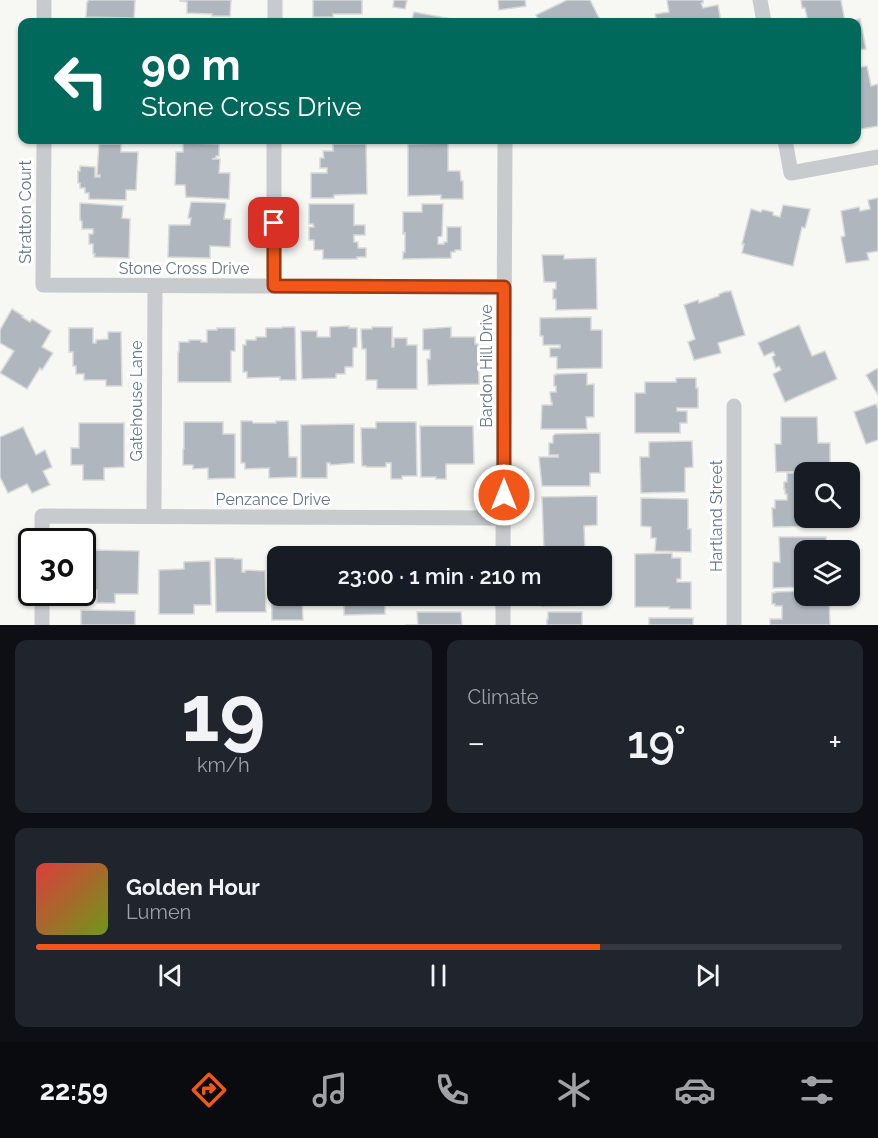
<!DOCTYPE html>
<meta charset="utf-8">
<style>
:root{--surface:#171b24;--page:#20242c;--text:#f1f3f6;--muted:#9ea1a6;--line:#363941;--accent:#f25719}
body{margin:0;font-family:Raleway,sans-serif;background:var(--page);color:var(--text);height:100vh;display:flex;flex-direction:column;font-size:22px;white-space:nowrap}
*{box-sizing:border-box;margin:0}
p{font-size:20px;color:var(--muted)}
.icon{flex:none;width:33px;height:33px;fill:none;stroke:currentColor;stroke-width:2;stroke-linecap:round;stroke-linejoin:round}
.map{position:relative;height:625px;overflow:hidden}
.details{display:flex;flex-direction:column;gap:15px;padding:15px;background:#0d0f14;flex:1}
.details>*{flex:none}
.hud{position:absolute;left:18px;top:18px;width:843px;height:126px;border-radius:12px;box-shadow:0 2px 4px #0004;background:#00695c;color:#fff;overflow:hidden}
.fabs{position:absolute;left:794px;top:462px;display:grid;gap:12px}
.fabs a{display:grid;place-items:center;width:66px;height:66px;border-radius:12px;background:var(--surface);box-shadow:0 2px 4px #0004;font-size:30px}
.speed{position:absolute;left:18px;top:528px;display:flex;gap:12px;font-size:30px;font-weight:700;text-align:center}
.speed>*{display:grid;place-content:center;width:78px;height:78px;border-radius:50%;background:var(--surface);box-shadow:0 2px 4px #0004;line-height:1}
.speed .limit{border:3px solid #111;border-radius:9px;background:#fff;color:#111}
.pin{position:absolute;display:grid;place-items:center;width:51px;height:51px;color:#fff;margin:-26px;border-radius:12px;box-shadow:0 3px 9px #0006}
.me{position:absolute;width:66px;margin:-33px;rotate:0deg;stroke-linejoin:round;filter:drop-shadow(0 0 4px #0008)}
.turn{display:flex;align-items:center;gap:21px;height:126px;padding:0 24px;font-size:27px}
.turn .icon{width:78px;height:78px;stroke-width:2.5}
.turn b{display:block;font-size:42px;line-height:51px}
.big{font-size:45px;font-weight:600;line-height:1.1}
.details .widget{flex:1;display:flex;flex-direction:column;justify-content:center;gap:9px;min-width:0;padding:0 21px;border-radius:12px;background:var(--page)}
.details .dial{align-items:center;gap:0}
.dial b{font-size:78px;line-height:1}
.song{display:flex;align-items:center;gap:18px}
.cover{width:72px;height:72px;border-radius:9px;background:linear-gradient(135deg,hsl(0 70% 55%),hsl(80 70% 35%))}
.played{height:6px;border-radius:3px;background:linear-gradient(90deg,var(--accent) 70%,var(--line) 70%)}
.keys{display:flex;justify-content:space-around;direction:ltr}
.heat{display:flex;justify-content:space-between;align-items:center;font-size:33px;direction:ltr}
.details .tiles{flex:1;display:grid;gap:15px;grid-template-columns:1fr 1fr}
.widget:last-child{grid-column:span 2}
.trip{position:absolute;left:267px;top:546px;width:345px;height:60px;border-radius:12px;background:var(--surface);box-shadow:0 2px 4px #0004;font-weight:600;line-height:60px;text-align:center}
.tab-bar{display:flex;height:96px;justify-content:space-around;align-items:center;background:#090b0e;color:var(--muted)}
.tab-bar .icon{width:42px;height:42px}
.tab-bar .active{color:var(--accent)}
.tab-bar b{font-size:27px;color:var(--text)}
.map>svg:first-child{display:block}
.building{fill:#afb6bd;stroke:#d9d9d7;stroke-width:1.5}
.lines{fill:none;stroke-linecap:round;stroke-linejoin:round}
.minor{stroke:#c7cbce;stroke-width:15}
.route-casing{stroke:#9d3910;stroke-width:15}
.route{stroke:#f25719;stroke-width:10}
.labels{text-anchor:middle;stroke-width:6;stroke-linejoin:round;paint-order:stroke}
.street-label{font-size:16px;fill:#647688;stroke:#fff}
</style>
<div class="map">
<svg width="878" height="625" viewBox="0 0 878 625">
<rect width="100%" height="100%" fill="#f7f8f4"/>
<g class="building">
<path d="M88,0H135L134,18L86,17L87,2H88Z"/>
<path d="M180,0H232H231L230,16H212V14L187,13V2L180,1Z"/>
<path d="M313,0H362V14H333V17H313Z"/>
<path d="M394,0H407L405,9L393,7Z"/>
<path d="M498,0H525L526,6L499,10Z"/>
<path d="M567,0H590L601,22H540L536,15Z"/>
<path d="M667,0H703V3H701L703,8L718,5L721,22H657L655,14L669,12Z"/>
<path d="M801,0H841L845,22L860,19L866,49L856,50V22H808L805,8H802Z"/>
<path d="M414,12L457,20L456,22H411Z"/>
<path d="M867,66L871,86L878,84V126L856,130V68Z"/>
<path d="M183,143L219,144V156H216V158L212,159H220L219,173H230L229,199L186,197L185,185H175L176,152H183Z"/>
<path d="M448,143V171H460L461,181H463V199H441V195L408,196V144Z"/>
<path d="M99,144H121V152H138L136,190H126V200L89,199V193H85V188H80V183H78V171H80V166L95,167V177H100V175H97Z"/>
<path d="M333,144H366L367,194L334,195V198H311V173H327V168H320V158H324L323,151H333Z"/>
<path d="M878,198V251L867,253L869,260L846,263L841,237L845,236L841,211L859,207L860,211L870,209L868,200Z"/>
<path d="M191,202L225,203L226,205L224,219H231L230,247L210,246V258L168,257L169,225H190L191,218H188Z"/>
<path d="M80,203L123,206L122,218L130,219L129,258L94,257L95,254H93V244H89V234H93V229H82V221L80,220Z"/>
<path d="M309,204H354V225H365V235H354V242H358V248H366V257H357V259H323V250H314V240H309V227H314L313,224H309Z"/>
<path d="M422,204H443L442,236L438,237V244H444V242H447V227H461V250H455V252H451V258L403,259V252H405V233L403,234V212H422Z"/>
<path d="M783,205L810,209L805,228L802,227L793,266L742,253L744,244H742L751,209L761,212L762,210H764L773,212V215L780,217Z"/>
<path d="M542,255H564V259L596,258L597,309L556,310V299H553V289H556V282H544Z"/>
<path d="M727,291V292L731,291L745,335L718,343L721,353L694,360L688,342L695,339L684,305L698,300L699,303L719,296V294Z"/>
<path d="M12,309L23,316L22,317L30,322L32,319L51,331L42,347L53,353L42,370L40,368L27,389L0,373L14,351L0,343V330Z"/>
<path d="M591,317V330H602V368L557,369V357H550V348H560V345H543V336H540V318Z"/>
<path d="M799,325L812,356L825,351L837,379L785,402L773,374L781,370L779,366L776,368L772,357L775,355L773,352L764,356L758,343Z"/>
<path d="M349,326V328H357V347L353,348V367H345V374H336V378L302,379L301,331H317V337H330V327Z"/>
<path d="M282,327H295L296,380H280V377L247,378V372H243V345H246V340H256V337H266V328H282Z"/>
<path d="M372,327H392V347H394V338H407V345H417V389H377V380H366V349H362L361,329H372Z"/>
<path d="M451,327V337H475V344H478L479,384L428,385L427,359H430V350H423V329Z"/>
<path d="M69,328H93V343H96V340L108,339V332H121L122,386H106V380H84V374H76V366H73V352H69Z"/>
<path d="M217,328H235V351H231V382H178V352H179V342H189V340H201V342H207V330H217Z"/>
<path d="M878,368V395L866,375Z"/>
<path d="M587,373V385L594,384V417H586L587,429H541L542,405H552V402H551L550,392H556V386H554V375H556V374Z"/>
<path d="M676,378H696V388H698V408H677V411H687V423H680V433H635V393H645V382H676Z"/>
<path d="M876,404L878,409V440L866,444L854,412Z"/>
<path d="M781,417H817L818,443H830V471L776,472L775,444H781Z"/>
<path d="M241,421H252L253,423H276V421H288L289,457H297V477L269,478V468L245,469V463H241Z"/>
<path d="M184,422H223V434H235V478L208,479V468L193,469V465H183V449H184Z"/>
<path d="M376,422H416L417,476H402V479H391V463H386V467H366V466H362L361,428H376Z"/>
<path d="M79,423H124V467L104,468V480H83V465H71V448H79Z"/>
<path d="M354,424V463L330,465V463H327V478H301V425Z"/>
<path d="M420,426H473L474,464H446V479H436V477H421Z"/>
<path d="M23,427L36,455L45,450L52,467L43,471L50,485L32,493L27,484L8,493L0,477V437Z"/>
<path d="M600,433V473H590V486H542L539,457H558V455H549V443H553V436L555,434Z"/>
<path d="M692,441L693,467L685,468V492L641,493L640,457H649V442Z"/>
<path d="M787,473H804V518H827V526L773,527L772,508H775V500H787V494H785V489H784V482H787Z"/>
<path d="M597,496V525L584,526L585,550L544,551L542,497Z"/>
<path d="M641,498L688,499V529H691V552L655,551L656,538H651V527L641,526Z"/>
<path d="M779,537H826L827,550H804V587L773,588V562H780Z"/>
<path d="M413,548H448V555L449,556H413Z"/>
<path d="M94,550L139,551L138,594H115V603H97V590H82V570H94Z"/>
<path d="M558,553H595V556H557Z"/>
<path d="M672,553V558H681V579H677V582H691V609H669V607H635V554Z"/>
<path d="M215,558H234V559H242V572H245V570L265,571L266,612H216Z"/>
<path d="M271,560H278V596H325V599H321V601L302,599L303,620H272Z"/>
<path d="M210,561L211,605H194V614H159V570L184,569V562Z"/>
<path d="M804,591V596H829L830,625H770V619H782V606H775V604H772V593H775V592Z"/>
<path d="M332,596H385V614L344,615V599H332Z"/>
<rect x="418" y="596" width="43" height="5"/>
<path d="M542,596H595L596,605L542,606Z"/>
<path d="M81,610L135,611V625H81Z"/>
<path d="M417,612H461L462,625H405H418Z"/>
<path d="M548,612H582V625H547V619H548Z"/>
<rect x="649" y="618" width="44" height="7"/>
</g>
<g class="lines">
<g class="minor">
<path d="M760,0L764,22"/>
<path d="M44,22V0"/>
<path d="M275,22V0"/>
<path d="M44,140L43,285L504,287"/>
<path d="M785,140L791,173L878,157"/>
<path d="M274,286V140"/>
<path d="M154,516L155,286"/>
<path d="M42,542V516L503,518"/>
<path d="M503,556L505,140"/>
<path d="M42,625V592"/>
<path d="M503,625V596"/>
<path d="M734,625V406"/>
</g>
</g>
<g class="lines">
<defs>
<path id="route" d="M274,223V286L504,287V495"/>
</defs>
<use href="#route" class="route-casing"/>
<use href="#route" class="route"/>
</g>
<g class="labels">
<g class="street-label">
<text transform="translate(25 212) rotate(-90)" y="6">Stratton Court</text>
<text x="184" y="274">Stone Cross Drive</text>
<text transform="translate(486 366) rotate(-90)" y="6">Bardon Hill Drive</text>
<text transform="translate(136 401) rotate(-90)" y="6">Gatehouse Lane</text>
<text x="273" y="505">Penzance Drive</text>
<text transform="translate(716 516) rotate(-90)" y="6">Hartland Street</text>
</g>
</g>
</svg>
<div class="fabs">
<a><svg class="icon" aria-label="search" viewBox="0 0 24 24"><circle cx="10" cy="10" r="6"/><path d="M15 15l6 6"/></svg></a>
<a><svg class="icon" aria-label="layers" viewBox="0 0 24 24"><path d="M12 4l9 5-9 5-9-5zM3 14l9 5 9-5"/></svg></a>
</div>
<div class="speed"><div class="limit">30</div></div>
<div class="pin" style="left:274px;top:223px;background:#d93025"><svg class="icon" aria-label="arrive" viewBox="0 0 24 24"><path d="M6 21V4h12l-3 4 3 4H6"/></svg></div>
<svg class="me" style="left:504px;top:495px" viewBox="-20 -20 40 40"><circle r="17" fill="#f25719" stroke="#fff" stroke-width="3"/><path d="M0-11L8 9 0 5-8 9z" fill="#fff"/></svg>
<div class="trip">23:00 · 1 min · 210 m</div>
<div class="hud">
<div class="turn"><svg class="icon" aria-label="left" viewBox="0 0 24 24"><path d="M17 20v-9H6M10 6l-5 5 5 5"/></svg><div><b>90 m</b>Stone Cross Drive</div></div>
</div>
</div>
<section class="details">
<div class="tiles">
<div class="widget dial"><b>19</b><p>km/h</p></div>
<div class="widget"><p>Climate</p>
<div class="heat"><a>−</a><b class="big">19°</b><a>+</a></div>
</div>
<div class="widget">
<div class="song"><i class="cover"></i><div><b>Golden Hour</b><p>Lumen</p></div></div>
<div class="played"></div>
<div class="keys"><svg class="icon" aria-label="previous" viewBox="0 0 24 24"><path d="M18 5L8 12l10 7zM5 5v14"/></svg><svg class="icon" aria-label="pause" viewBox="0 0 24 24"><path d="M8 5v14M16 5v14"/></svg><svg class="icon" aria-label="next" viewBox="0 0 24 24"><path d="M6 5l10 7-10 7zM19 5v14"/></svg></div>
</div>
</div>
</section>
<nav class="tab-bar">
<b>22:59</b>
<svg class="icon active" aria-label="directions" viewBox="0 0 24 24"><path d="M12 3l9 9-9 9-9-9zM9 14v-3h6M13 9l2 2-2 2"/></svg>
<svg class="icon" aria-label="music" viewBox="0 0 24 24"><path d="M9 18V5l10-2v13"/><circle cx="6" cy="18" r="3"/><circle cx="16" cy="16" r="3"/></svg>
<svg class="icon" aria-label="phone" viewBox="0 0 24 24"><path d="M5 4h4l2 5-3 2q2 4 5 5l2-3 5 2v4C11 20 4 13 5 4z"/></svg>
<svg class="icon" aria-label="climate" viewBox="0 0 24 24"><path d="M12 3v18M4 7l16 10M4 17L20 7"/></svg>
<svg class="icon" aria-label="car" viewBox="0 0 24 24"><path d="M5 17H2v-5l4-1 3-4h7l3 4 3 1v5h-3M9 17h6M6 11h13"/><circle cx="7" cy="17" r="2"/><circle cx="17" cy="17" r="2"/></svg>
<svg class="icon" aria-label="filters" viewBox="0 0 24 24"><path d="M4 7h16M4 17h16"/><circle cx="9" cy="7" r="2"/><circle cx="15" cy="17" r="2"/></svg>
</nav>
